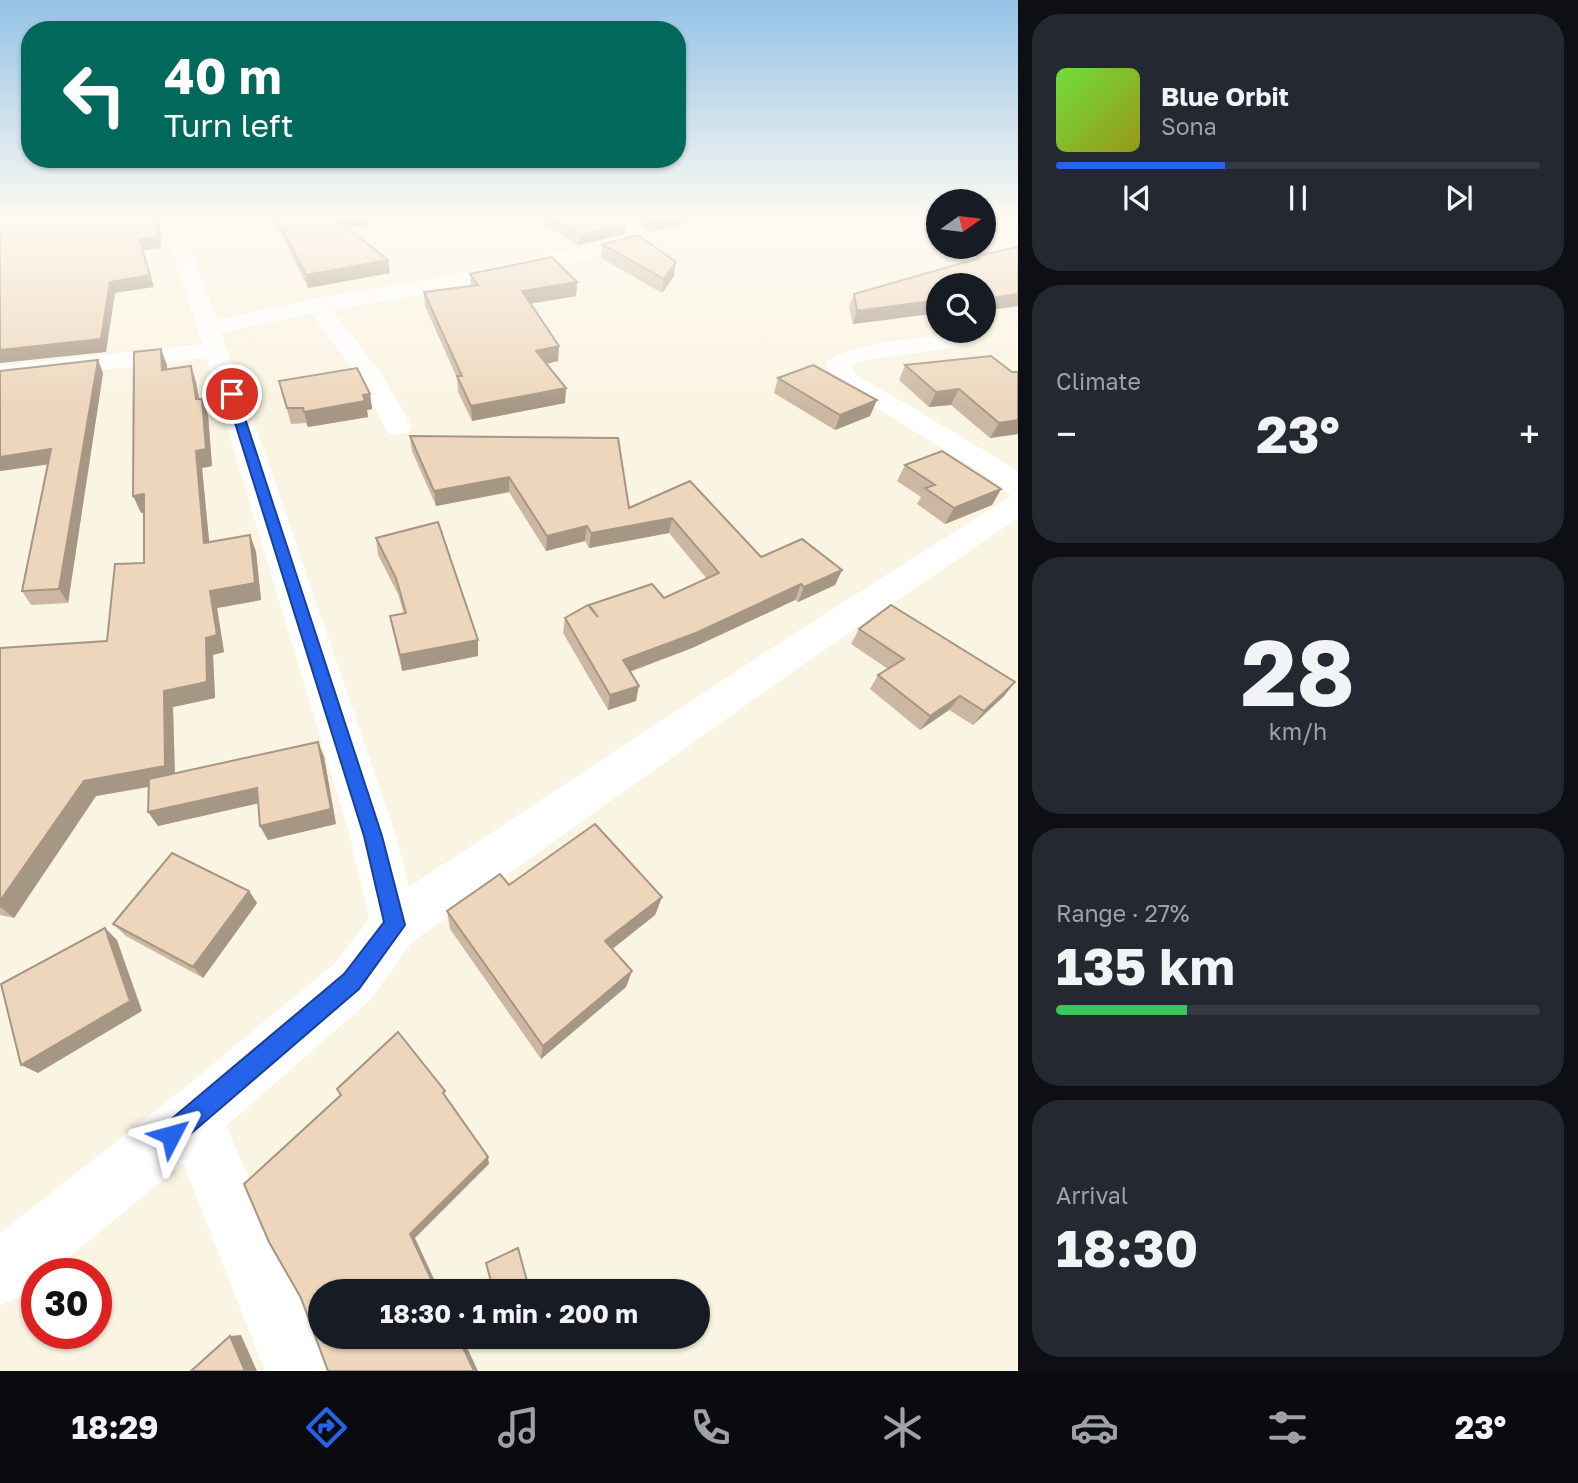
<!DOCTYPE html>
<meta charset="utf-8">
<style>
:root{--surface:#171b24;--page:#242831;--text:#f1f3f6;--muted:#9ea1a6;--line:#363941;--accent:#2563eb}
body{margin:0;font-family:"Golos Text",sans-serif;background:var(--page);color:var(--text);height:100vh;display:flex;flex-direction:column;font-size:26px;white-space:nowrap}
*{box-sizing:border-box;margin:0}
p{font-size:23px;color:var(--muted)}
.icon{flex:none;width:38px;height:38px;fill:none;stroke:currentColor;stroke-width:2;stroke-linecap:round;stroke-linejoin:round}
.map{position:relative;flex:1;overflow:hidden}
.side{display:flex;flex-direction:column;gap:14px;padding:14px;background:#0d0f14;width:560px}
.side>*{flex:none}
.guide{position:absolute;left:21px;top:21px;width:665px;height:147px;border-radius:28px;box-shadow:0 2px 5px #0004;background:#00695c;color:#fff;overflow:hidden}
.needle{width:46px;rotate:76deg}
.tools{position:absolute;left:926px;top:189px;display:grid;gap:14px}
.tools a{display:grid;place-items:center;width:70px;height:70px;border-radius:50%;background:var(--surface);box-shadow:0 2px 5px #0004;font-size:35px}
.speed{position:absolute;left:21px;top:1258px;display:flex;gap:14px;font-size:35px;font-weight:700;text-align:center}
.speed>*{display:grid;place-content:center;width:91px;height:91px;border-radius:50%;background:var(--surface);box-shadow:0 2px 5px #0004;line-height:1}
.speed .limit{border:10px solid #d22;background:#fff;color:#111}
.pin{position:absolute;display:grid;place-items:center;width:60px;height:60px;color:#fff;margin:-30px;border:4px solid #fff;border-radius:50%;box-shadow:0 2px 7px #0007}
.me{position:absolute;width:77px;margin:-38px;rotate:51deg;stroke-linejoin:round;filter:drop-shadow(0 0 5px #0008)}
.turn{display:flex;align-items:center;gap:24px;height:147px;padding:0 28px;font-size:32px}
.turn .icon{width:91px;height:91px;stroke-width:2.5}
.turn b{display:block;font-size:49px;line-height:60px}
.big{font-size:52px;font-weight:700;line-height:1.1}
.side .card{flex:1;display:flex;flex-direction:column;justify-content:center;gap:10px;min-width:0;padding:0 24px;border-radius:28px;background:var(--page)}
.side .dial{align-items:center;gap:0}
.dial b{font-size:91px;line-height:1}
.song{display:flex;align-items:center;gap:21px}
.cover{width:84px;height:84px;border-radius:10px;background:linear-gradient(135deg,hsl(100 70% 55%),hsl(60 70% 35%))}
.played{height:7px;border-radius:4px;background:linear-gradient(90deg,var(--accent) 35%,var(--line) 35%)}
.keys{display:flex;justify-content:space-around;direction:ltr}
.heat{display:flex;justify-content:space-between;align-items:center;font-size:38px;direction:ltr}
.charge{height:10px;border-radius:5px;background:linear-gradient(90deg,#34c759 27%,var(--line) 0)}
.trip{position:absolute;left:308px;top:1279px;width:402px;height:70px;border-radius:35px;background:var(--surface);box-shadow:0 2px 5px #0004;font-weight:700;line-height:70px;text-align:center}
.tab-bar{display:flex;height:112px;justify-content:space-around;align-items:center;background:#090b0e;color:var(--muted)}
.tab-bar .icon{width:49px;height:49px}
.tab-bar .on{color:var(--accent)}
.tab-bar b{font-size:32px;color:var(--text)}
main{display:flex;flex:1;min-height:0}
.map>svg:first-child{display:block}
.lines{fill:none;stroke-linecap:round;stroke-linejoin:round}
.street{fill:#fff;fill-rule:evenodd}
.wall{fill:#ccb8a2}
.shaded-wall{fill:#a69684}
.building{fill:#edd6bc;stroke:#a69684;stroke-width:2}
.route{fill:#2563eb;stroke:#184099;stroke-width:2}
</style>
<main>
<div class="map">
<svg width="1018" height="1371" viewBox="0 0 1018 1371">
<rect width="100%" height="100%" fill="#faf4e2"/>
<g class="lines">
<path class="street" d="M161,217H179L180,219L237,217L228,222L184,230L217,320L316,298L463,274L629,236L610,217H630L651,236L641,245C538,271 436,294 332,310L381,373L412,427L408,433L398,435L388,433L357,374L311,314L221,333L267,459L396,836L409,887L778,644L1011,496L987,476L839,385L825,365C841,342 932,337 962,333L970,335L974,340L970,345L861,361L851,367L857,375L1007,464L1018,473V518L804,664L412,942L370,1000L226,1126L333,1371H265L183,1163L49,1274H37V1284L23,1296L0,1305V1233L173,1097L334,964L369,919L350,836L206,358L0,382V366L202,344Z"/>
</g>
<g class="wall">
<path d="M266,217H366L367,225L347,228L390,273L308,288L278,227Z"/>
<path d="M532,217H616L625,225L624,234L579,245Z"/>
<path d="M634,217H686L685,223L650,232Z"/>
<path d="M602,244L676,262L674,276L662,293L601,258Z"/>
<path d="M1018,247V306L984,311V285H938V313L853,324L849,307L854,294L975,259L977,256Z"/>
<path d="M470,274L577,282L576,296L530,304L559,346L558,361L546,364L566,388L565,403L472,421L458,392L457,378L425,306L424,292L471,286Z"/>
<path d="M991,356L1018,434L990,438L951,405L929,407L899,380L905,365Z"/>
<path d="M98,360L103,373L68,603L31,605L22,591L48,464L0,471Z"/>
<path d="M167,365V370L191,366L196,382L199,399L208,415L212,466L202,468L209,542L250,535L256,552L261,600L217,608L224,652L213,655L215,698L173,707L175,773L318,742L324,757L336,824L268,840L260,826L259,803L158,826L149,787L96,796L14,918L0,915V648L107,641L144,563V512L141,513Z"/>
<path d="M778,378L870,416L835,430L774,393Z"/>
<path d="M279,381L370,394L372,409L367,410L368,417L308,427L306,423L291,424Z"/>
<path d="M410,436L629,508L690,481L761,557L842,570L835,585L798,602L795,600L692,648L630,672L636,701L608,710L563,633L565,618L589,606L664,598L707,579L669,533L589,548L585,541L546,551L509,492L436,506L412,451Z"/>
<path d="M905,465L1001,489L992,505L945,524L917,504L921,497L897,481Z"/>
<path d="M376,538L478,656L402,671L390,616L404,614L398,594L378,555Z"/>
<path d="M859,629L1015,682L1004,696L973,725L949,710L920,730L870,689L878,675L888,669L851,644Z"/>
<path d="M509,885L662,897L655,915L612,949L632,971L626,987L541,1059L450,929L447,911Z"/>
<path d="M249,891L257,903L203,978L126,936L113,924Z"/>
</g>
<g class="shaded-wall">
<path d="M157,217H160L161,248L143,250L154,287L115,293L106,352L0,363V350L110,282L139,239Z"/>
<path d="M333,217H366L367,225L335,229Z"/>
<path d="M675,217H686L685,223L650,232L652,223Z"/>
<path d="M625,225L624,234L579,245L580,235Z"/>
<path d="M388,260L390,273L308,288L306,275Z"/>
<path d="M676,262L674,276L662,293L664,279Z"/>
<path d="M577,282L576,296L522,305V291Z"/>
<path d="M1018,294V306L984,311V299Z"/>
<path d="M938,300V313L853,324L857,311Z"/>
<path d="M559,346L558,361L535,366L536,351Z"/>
<path d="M161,349L167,365L168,387L162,370Z"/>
<path d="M98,360L103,373L68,603L59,589Z"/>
<path d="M191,366L196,382L202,416L196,399Z"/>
<path d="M566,388L565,403L472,421L471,406Z"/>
<path d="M959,389L951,405L929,407L936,392Z"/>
<path d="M370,394L372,409L367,410L368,417L308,427L304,412Z"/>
<path d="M202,399L208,415L212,466L202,468L211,560L204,543L196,451Z"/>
<path d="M877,400L870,416L835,430L840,415Z"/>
<path d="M1018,420V434L990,438L999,423Z"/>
<path d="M51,449L58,463L0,471V457Z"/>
<path d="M509,477V492L436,506L434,491Z"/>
<path d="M1001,489L992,505L945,524L954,508Z"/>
<path d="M144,494L152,511L141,513L133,496Z"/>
<path d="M672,518L669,533L589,548L591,533Z"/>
<path d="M587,526L585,541L546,551L547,536Z"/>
<path d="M250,535L256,552L261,600L217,608L224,652L213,655L215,698L173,707L175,782L96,796L14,918L0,907V901L84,781L164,691L206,638L210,591Z"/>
<path d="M842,570L835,585L798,602L804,587Z"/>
<path d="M801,584L795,600L692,648L620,675L623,660Z"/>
<path d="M478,640V656L402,671L400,655Z"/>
<path d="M1015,682L1004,696L973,725L984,711Z"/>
<path d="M639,686L636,701L608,710L610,695Z"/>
<path d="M960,696L949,710L920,730L930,716Z"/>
<path d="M318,742L324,757L336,824L268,840L260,826Z"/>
<path d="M257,788L264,802L158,826L148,812Z"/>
<path d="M249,891L257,903L203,978L193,967Z"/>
<path d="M662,897L655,915L601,958L605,941Z"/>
<path d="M105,928L117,940L142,1011L38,1073L21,1065Z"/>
<path d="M632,971L626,987L541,1059L543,1046Z"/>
<path d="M488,1157L489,1164L415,1238L440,1292H437L410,1234Z"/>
<path d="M241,1335L257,1371H245L230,1336Z"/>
<path d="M458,1337H462L478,1371H474Z"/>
</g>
<g class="building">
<path d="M0,217H157L158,237L139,239L150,275L110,282L101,339L0,350Z"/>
<path d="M276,217H336H333L388,260L306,275Z"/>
<path d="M548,217H616L625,225L580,235Z"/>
<path d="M645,217H675L652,223Z"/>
<path d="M638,235L676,262L664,279L602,244Z"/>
<path d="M1018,247V294L984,299V285H938V300L857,311L854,294L980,258L977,256Z"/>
<path d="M552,257L577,282L522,291L559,346L536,351L566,388L471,406L457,376H462L424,292L478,285L470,274Z"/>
<path d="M161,349L162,370L191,366L196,399H202L206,449L196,451L204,543L250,535L255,583L210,591L217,635L206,638L207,682L164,691L165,766L84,781L0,901V648L107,641L115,564L144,563V494L133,496L134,352Z"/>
<path d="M991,356L1012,372H1018V420L999,423L959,389L936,392L905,365Z"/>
<path d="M98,360L59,589L22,591L51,449L0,457V371Z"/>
<path d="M813,365L877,400L840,415L778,378Z"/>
<path d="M357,368L370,394L363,395L365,401L304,412L303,408H287L279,381Z"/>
<path d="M410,436L618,438L629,508L690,481L761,557L802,539L842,570L804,587L801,584L696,633L623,660L639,686L610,695L565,618L588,605L598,617L589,605L652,584L664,598L719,573L672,518L591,533L587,526L547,536L509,477L434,491Z"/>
<path d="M942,451L1001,489L954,508L925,488L935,485L905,465Z"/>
<path d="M438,522L478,640L400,655L390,616L406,613L396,578L376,538Z"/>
<path d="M891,605L1015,682L984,711L960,696L930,716L878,675L904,659L859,629Z"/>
<path d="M318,742L331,809L260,826L257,788L148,812L149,779Z"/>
<path d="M595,824L662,897L605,941L632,971L543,1046L447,911L500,874L509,885Z"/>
<path d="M172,853L249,891L193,967L113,924Z"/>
<path d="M105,928L130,1001L21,1065L1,984Z"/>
<path d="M398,1032L445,1091L443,1093L488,1157L410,1234L437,1292H320V1337H458L474,1371H328L301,1298L269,1242L244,1184L341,1095L337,1089Z"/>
<path d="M518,1248L530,1292H494L486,1263Z"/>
<path d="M230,1336L245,1371H191Z"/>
</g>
<linearGradient id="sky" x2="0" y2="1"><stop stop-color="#95c2e6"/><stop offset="0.53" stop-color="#fdfaf2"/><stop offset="1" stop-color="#fdfaf2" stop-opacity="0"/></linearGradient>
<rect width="1018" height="409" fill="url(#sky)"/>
<path class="route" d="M232,390L237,394L382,836L405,925L359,989L180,1143L171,1147L163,1143L159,1135L163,1126L344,974L384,922L364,836L226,394Z"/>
</svg>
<div class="tools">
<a><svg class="needle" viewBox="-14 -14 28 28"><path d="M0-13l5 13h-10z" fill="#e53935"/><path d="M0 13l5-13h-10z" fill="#9ea1a6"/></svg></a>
<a><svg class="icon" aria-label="search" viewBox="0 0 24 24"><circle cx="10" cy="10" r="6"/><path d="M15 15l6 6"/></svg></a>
</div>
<div class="speed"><div class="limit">30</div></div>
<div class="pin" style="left:232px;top:394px;background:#d93025"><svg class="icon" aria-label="arrive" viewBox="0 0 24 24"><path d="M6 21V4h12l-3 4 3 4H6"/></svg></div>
<svg class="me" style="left:171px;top:1135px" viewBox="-20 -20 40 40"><path d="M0-17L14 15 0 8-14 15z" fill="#2563eb" stroke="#fff" stroke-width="4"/></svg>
<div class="trip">18:30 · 1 min · 200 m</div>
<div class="guide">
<div class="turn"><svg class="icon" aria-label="left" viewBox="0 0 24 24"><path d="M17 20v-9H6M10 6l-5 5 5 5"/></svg><div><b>40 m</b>Turn left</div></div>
</div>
</div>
<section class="side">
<div class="card">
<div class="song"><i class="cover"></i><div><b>Blue Orbit</b><p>Sona</p></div></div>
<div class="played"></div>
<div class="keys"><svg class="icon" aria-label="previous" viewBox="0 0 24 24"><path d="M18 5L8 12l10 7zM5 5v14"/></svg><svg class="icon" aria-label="pause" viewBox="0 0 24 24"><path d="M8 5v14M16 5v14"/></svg><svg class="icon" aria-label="next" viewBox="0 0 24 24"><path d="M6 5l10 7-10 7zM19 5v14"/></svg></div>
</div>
<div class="card"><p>Climate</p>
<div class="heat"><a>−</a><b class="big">23°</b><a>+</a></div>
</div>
<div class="card dial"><b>28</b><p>km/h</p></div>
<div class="card"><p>Range · 27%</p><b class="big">135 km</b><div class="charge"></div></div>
<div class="card"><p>Arrival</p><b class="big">18:30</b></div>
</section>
</main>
<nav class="tab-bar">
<b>18:29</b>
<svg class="icon on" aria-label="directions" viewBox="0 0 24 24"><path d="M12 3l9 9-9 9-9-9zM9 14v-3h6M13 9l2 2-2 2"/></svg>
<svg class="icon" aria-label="music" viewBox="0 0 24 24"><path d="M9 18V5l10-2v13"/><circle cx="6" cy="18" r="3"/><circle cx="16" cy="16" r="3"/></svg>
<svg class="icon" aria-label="phone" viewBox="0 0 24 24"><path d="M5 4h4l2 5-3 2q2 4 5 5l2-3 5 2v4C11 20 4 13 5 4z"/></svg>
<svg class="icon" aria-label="climate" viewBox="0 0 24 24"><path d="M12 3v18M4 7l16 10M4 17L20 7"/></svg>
<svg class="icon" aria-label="car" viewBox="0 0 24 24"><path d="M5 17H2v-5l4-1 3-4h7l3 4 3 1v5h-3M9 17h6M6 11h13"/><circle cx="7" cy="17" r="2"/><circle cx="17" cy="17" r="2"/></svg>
<svg class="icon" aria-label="filters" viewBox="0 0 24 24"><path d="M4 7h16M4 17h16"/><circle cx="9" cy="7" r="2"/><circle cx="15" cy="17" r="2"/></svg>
<b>23°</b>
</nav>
